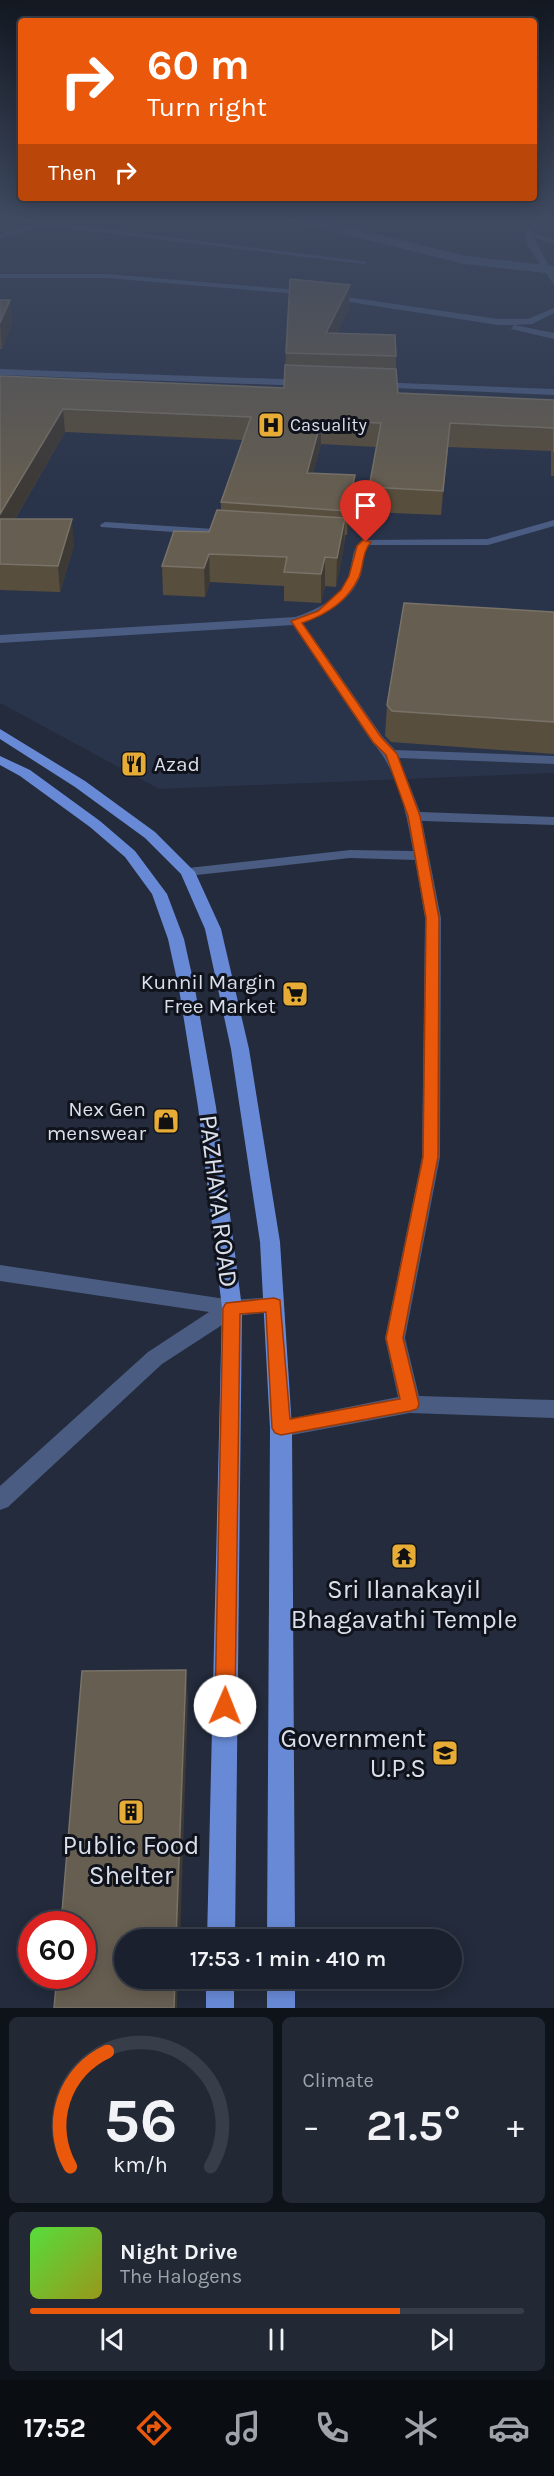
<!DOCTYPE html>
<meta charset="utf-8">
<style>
:root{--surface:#1a202d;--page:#232835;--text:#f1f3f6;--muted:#9fa3aa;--line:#383e49;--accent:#ea580c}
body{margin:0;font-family:Karla,sans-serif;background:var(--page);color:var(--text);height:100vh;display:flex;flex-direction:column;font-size:22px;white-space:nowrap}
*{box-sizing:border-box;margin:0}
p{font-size:20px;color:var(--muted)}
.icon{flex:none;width:33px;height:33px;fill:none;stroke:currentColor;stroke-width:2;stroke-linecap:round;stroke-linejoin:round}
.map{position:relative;height:2008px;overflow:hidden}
.panel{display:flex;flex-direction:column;gap:9px;padding:9px;background:#0e1219;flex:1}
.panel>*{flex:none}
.banner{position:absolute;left:18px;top:18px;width:519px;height:183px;border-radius:6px;box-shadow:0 3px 15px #0003,0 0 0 2px var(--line);background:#ea580c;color:#fff;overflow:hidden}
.speed{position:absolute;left:18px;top:1911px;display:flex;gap:12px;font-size:30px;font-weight:700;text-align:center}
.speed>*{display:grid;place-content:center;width:78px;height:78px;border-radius:50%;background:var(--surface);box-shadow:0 3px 15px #0003,0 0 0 2px var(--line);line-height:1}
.speed .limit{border:9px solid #d22;background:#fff;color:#111}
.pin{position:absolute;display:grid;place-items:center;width:51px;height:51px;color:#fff;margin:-62px -26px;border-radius:50% 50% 50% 0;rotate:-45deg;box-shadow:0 0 6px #0007}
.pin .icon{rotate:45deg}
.me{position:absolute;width:66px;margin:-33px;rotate:1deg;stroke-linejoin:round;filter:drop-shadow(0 0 4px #0008)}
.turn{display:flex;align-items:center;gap:21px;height:126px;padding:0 30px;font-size:27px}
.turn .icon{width:78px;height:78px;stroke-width:2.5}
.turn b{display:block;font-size:42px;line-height:51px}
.then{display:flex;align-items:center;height:57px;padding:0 30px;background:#0003;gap:12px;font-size:22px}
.big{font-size:45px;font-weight:600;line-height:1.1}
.panel .card{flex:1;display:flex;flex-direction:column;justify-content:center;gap:9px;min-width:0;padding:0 21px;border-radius:9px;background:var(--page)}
.panel .dial{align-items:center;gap:0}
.dial svg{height:156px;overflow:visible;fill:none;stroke:var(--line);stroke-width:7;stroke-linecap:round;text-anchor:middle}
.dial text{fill:var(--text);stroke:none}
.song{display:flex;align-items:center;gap:18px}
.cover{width:72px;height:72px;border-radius:9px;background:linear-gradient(135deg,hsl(110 70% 55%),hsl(60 70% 35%))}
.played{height:6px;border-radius:3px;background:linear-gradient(90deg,var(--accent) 75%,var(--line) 75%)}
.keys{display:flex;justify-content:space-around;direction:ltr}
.heat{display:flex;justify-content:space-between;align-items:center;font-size:33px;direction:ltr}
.panel .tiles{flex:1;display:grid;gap:9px;grid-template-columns:1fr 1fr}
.card:last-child{grid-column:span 2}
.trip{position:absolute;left:114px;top:1929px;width:348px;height:60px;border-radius:30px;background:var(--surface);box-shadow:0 3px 15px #0003,0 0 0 2px var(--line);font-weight:600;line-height:60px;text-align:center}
.tabs{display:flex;height:96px;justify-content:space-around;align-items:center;background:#0a0d12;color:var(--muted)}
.tabs .icon{width:42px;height:42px}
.tabs .on{color:var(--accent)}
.tabs b{font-size:27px;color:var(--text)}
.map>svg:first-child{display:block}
.built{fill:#29334a}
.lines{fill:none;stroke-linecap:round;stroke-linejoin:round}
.minor{fill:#4a5c81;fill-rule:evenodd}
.primary{fill:#688ad6;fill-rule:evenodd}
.minor-bridge{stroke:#4a5c81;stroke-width:8}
.wall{fill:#584e3d}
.shaded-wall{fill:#3d3935}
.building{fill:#665e50;stroke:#787268;stroke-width:1.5}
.route{fill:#ea580c;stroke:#983908;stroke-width:1.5}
.labels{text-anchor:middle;stroke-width:6;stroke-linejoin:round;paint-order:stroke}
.far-poi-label{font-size:18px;fill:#d9dfeb;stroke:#10131b;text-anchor:start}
.poi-label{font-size:21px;fill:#d9dfeb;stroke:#10131b;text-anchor:end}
.near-street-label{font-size:26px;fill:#d9dfeb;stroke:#10131b}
.near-poi-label{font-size:26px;fill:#d9dfeb;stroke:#10131b}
</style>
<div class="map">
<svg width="554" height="2008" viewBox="0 0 554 2008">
<rect width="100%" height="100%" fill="#232b3c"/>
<path class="built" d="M0,217H554V773L159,789L0,703Z"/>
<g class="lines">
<g class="minor">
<path d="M537,217H545L533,233L554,239V243L534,238L554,276V285L528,246L525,234Z"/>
<path d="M57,219L61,221L58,223L368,262L364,264L46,226L0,238V234Z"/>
<path d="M0,274H107L298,290L498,319H528L554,308V313L532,324L514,325L554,333V339L511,329L514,325H498L298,294L107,278H0Z"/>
<path d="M0,369L307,380L312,383L307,386L0,375Z"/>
<path d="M375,382L554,389V395L372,387V383Z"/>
<path d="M554,520V526L488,545H369C362,554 364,566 360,577C350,601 327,614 303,623L382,736L395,750L554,756V764L399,758L420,812L554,817V825L422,821L441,918L440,1157L405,1338L419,1396L554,1400V1418L410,1413L281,1437L273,1434L270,1428L273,1422L398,1397L385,1338L422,1157L425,918L415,860L350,858L188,876L181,872L188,868L350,850L413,851C407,815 398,770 372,742L293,625L0,643V635L295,617C316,610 342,598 349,575C353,562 351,549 362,540L487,539Z"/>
<path d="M105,522L230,530L235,533L230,536L101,527L100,525Z"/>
<path d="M0,1265L232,1300L274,1297L281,1299L284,1305L281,1311L236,1316L162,1364L8,1507L0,1510V1486L148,1352L209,1312L0,1281Z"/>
</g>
<g class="primary">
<path d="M0,729L85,781L155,832L195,872L221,929L249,1049L280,1242L292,1428L295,1940H267L270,1428L260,1242L231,1049L205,929L181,874L145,838L75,787L0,739Z"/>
<path d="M0,756L30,770L100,821L135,851L167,894L184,939L195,989L216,1107L242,1308L235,1940H207L222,1308L198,1107L179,989L168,939L152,894L125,857L90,827L20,776L0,765Z"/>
<rect x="206" y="1978" width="28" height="30"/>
<rect x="267" y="1978" width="28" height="30"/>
</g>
<path class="minor-bridge" d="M291,217L465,260L554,270"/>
</g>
<g class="wall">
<path d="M0,300H10L12,323L2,349H0Z"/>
<path d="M349,307L337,333L396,356V369L398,393L554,400V476H551V451L448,447L441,515L368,512L369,487L376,447L321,444L313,473L354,500L347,535H345L344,546L336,587L325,586L321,603L284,601V586L210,582L205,597L163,595L162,566L209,532L221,510V502L243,440L65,432L15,519L74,545L60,592L0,590V376L284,388L286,353Z"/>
<path d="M554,612V754L391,742L385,736L387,705Z"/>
</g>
<g class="shaded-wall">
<path d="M350,285L349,307L327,354L326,333Z"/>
<path d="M10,300L12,323L2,349L0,323Z"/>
<path d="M63,409L65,432L0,544V514Z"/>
<path d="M321,421V444L307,497V473Z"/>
<path d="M450,423L448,447L441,515L443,491Z"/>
<path d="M355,475L354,500L347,535V511Z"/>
<path d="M345,518L344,546L336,587L337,558Z"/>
<path d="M72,519L74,545L60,592L58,566Z"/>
<path d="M209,554L210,582L205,597L204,568Z"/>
<path d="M325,557V586L321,603V574Z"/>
<path d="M186,1670L188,1699L180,1940H176Z"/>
<path d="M175,1978H178L177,2008H174Z"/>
</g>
<g class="building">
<path d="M290,279L350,285L326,333L395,335L396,356L286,353Z"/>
<path d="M0,300H10L0,323Z"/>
<path d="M285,365L396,369L398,393L554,400V452V428L450,423L443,491L369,487L381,423L321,421L307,473L355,475L347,511L221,502L251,417L63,409L0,514V376L284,388Z"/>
<path d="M217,510L345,518L337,558L325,557L321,574L284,572L287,557L209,554L204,568L162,566L174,531L209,532Z"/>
<path d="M0,519H72L58,566L0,564Z"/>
<path d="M404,603L554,612V722L392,711L387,705Z"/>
<path d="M186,1670L176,1940H124V1978H175L174,2008H54L57,1976H82V1924H61L82,1671Z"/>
</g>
<linearGradient id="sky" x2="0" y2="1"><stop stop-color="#131821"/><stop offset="0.44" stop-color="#3f4a61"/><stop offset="1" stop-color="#3f4a61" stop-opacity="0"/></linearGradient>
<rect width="554" height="498" fill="url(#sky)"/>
<path class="route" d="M363,540L371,542C362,552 364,565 359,577C348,601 326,615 302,623L381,737L397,754L420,816L439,918L438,1157L403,1338L419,1404L417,1409L410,1411L281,1435L275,1433L272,1428L266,1312L240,1314L235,1706L232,1713L225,1715L218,1713L215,1706L223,1308L226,1303L274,1298L280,1300L290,1419L400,1399L386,1338L423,1157L426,918L408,816L386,755L373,742L291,621L318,611L341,590L349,576L357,546Z"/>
<defs>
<symbol id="hospital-square" viewBox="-11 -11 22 22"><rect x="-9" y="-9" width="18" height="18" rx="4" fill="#e7ac36" stroke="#10131b"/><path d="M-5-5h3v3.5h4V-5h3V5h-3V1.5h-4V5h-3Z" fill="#111"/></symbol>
<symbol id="restaurant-square" viewBox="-11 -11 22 22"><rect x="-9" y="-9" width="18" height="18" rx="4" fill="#e7ac36" stroke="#10131b"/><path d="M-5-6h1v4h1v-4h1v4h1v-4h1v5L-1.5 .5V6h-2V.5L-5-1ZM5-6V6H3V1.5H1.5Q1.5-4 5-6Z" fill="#111"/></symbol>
<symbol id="supermarket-square" viewBox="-11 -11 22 22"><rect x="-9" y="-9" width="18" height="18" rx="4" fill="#e7ac36" stroke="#10131b"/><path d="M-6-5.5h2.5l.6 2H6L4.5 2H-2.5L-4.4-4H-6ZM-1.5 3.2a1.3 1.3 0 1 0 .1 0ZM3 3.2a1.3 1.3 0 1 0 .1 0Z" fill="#111"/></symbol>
<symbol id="shop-square" viewBox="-11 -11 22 22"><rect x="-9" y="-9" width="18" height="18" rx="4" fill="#e7ac36" stroke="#10131b"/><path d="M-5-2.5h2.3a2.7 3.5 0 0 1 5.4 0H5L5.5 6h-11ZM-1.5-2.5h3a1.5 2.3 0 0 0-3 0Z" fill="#111"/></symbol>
<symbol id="temple-square" viewBox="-11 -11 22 22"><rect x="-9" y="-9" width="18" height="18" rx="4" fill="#e7ac36" stroke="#10131b"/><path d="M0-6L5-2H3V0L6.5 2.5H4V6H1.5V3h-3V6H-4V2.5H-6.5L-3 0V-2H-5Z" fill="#111"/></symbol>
<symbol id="school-square" viewBox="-11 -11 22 22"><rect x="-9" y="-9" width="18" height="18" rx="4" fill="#e7ac36" stroke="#10131b"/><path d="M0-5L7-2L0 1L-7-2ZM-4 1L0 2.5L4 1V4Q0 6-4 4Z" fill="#111"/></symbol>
<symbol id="building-square" viewBox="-11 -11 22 22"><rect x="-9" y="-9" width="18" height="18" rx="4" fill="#e7ac36" stroke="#10131b"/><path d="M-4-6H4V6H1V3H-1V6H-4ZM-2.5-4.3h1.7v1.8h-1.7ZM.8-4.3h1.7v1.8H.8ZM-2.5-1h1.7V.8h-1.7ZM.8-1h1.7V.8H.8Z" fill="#111"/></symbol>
</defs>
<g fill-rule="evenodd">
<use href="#hospital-square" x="256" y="410" width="30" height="30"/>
<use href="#restaurant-square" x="119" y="749" width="30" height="30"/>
<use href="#supermarket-square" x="280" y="979" width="30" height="30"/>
<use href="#shop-square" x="151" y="1106" width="30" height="30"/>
<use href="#temple-square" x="389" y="1541" width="30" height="30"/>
<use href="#school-square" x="430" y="1738" width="30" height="30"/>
<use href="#building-square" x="116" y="1797" width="30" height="30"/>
</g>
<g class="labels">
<g class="far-poi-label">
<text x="290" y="431">Casuality</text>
</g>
<g class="poi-label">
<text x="154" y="771" text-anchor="start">Azad</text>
<text x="276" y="989">Kunnil Margin<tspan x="276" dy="24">Free Market</tspan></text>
<text x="146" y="1116">Nex Gen<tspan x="146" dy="24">menswear</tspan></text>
</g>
<g class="near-street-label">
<text transform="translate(219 1201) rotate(83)" y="9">PAZHAYA ROAD</text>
</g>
<g class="near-poi-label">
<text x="404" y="1598">Sri Ilanakayil<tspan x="404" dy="30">Bhagavathi Temple</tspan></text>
<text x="426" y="1747" text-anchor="end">Government<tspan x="426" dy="30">U.P.S</tspan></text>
<text x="131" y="1854">Public Food<tspan x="131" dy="30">Shelter</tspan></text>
</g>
</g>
</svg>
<div class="speed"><div class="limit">60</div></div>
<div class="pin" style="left:366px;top:542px;background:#d93025"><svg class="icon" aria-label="arrive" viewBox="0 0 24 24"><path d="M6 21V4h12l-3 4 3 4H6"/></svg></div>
<svg class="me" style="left:225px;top:1706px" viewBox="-20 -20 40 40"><circle r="19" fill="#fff"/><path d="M0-13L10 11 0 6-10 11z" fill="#ea580c"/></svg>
<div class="trip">17:53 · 1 min · 410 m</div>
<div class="banner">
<div class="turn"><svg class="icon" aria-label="right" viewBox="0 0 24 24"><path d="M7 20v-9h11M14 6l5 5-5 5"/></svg><div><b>60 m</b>Turn right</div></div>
<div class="then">Then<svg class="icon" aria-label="right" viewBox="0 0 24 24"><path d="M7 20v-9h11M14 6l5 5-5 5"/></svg></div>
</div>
</div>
<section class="panel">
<div class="tiles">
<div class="card dial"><svg viewBox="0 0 100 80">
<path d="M14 69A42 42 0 1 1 86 69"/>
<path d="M14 69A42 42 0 0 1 33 10" stroke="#ea580c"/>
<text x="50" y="56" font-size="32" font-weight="700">56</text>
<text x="50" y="72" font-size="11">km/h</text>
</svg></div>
<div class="card"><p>Climate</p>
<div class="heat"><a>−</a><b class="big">21.5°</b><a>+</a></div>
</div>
<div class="card">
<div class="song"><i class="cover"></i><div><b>Night Drive</b><p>The Halogens</p></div></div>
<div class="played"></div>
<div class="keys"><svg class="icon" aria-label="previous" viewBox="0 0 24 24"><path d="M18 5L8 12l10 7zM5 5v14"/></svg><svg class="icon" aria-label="pause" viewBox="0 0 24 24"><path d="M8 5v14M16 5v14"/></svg><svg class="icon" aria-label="next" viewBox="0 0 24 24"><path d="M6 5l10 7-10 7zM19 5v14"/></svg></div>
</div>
</div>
</section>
<nav class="tabs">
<b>17:52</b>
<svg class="icon on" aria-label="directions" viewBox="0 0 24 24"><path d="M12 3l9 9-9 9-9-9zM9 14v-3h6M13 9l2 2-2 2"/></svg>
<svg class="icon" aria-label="music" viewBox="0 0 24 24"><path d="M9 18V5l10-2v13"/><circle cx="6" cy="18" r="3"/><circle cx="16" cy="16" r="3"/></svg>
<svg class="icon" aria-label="phone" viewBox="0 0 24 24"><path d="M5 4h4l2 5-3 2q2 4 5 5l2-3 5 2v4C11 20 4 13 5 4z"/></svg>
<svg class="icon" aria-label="climate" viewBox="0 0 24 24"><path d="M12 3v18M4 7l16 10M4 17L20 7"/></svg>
<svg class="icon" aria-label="car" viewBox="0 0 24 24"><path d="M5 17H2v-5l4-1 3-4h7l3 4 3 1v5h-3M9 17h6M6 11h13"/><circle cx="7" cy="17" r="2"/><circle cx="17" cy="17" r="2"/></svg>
</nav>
